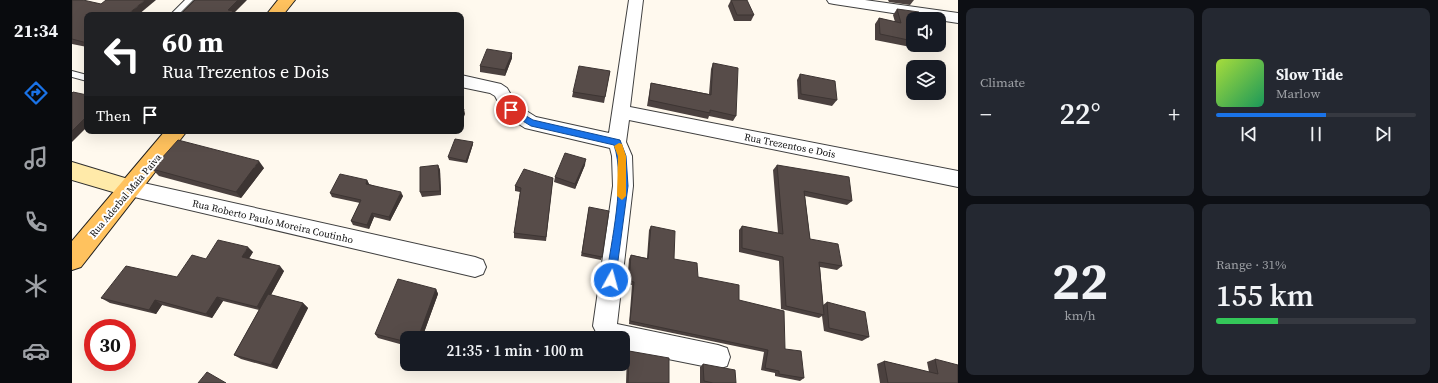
<!DOCTYPE html>
<meta charset="utf-8">
<style>
:root{--surface:#171b24;--page:#242831;--text:#f1f3f6;--muted:#9ea1a6;--line:#363941;--accent:#1a73e8}
body{margin:0;font-family:"Source Serif 4",serif;background:var(--page);color:var(--text);height:100vh;display:flex;flex-direction:column;font-size:15px;white-space:nowrap}
*{box-sizing:border-box;margin:0}
p{font-size:13px;color:var(--muted)}
.icon{flex:none;width:22px;height:22px;fill:none;stroke:currentColor;stroke-width:2;stroke-linecap:round;stroke-linejoin:round}
.map{position:relative;flex:1;overflow:hidden}
.details{display:flex;flex-direction:column;gap:8px;padding:8px;background:#0d0f14;width:480px}
.details>*{flex:none}
.banner{position:absolute;left:12px;top:12px;width:380px;height:122px;border-radius:8px;box-shadow:0 4px 16px #0002;background:#202124;color:#fff;overflow:hidden}
.controls{position:absolute;left:834px;top:12px;display:grid;gap:8px}
.controls a{display:grid;place-items:center;width:40px;height:40px;border-radius:8px;background:var(--surface);box-shadow:0 4px 16px #0002;font-size:20px}
.speed{position:absolute;left:12px;top:319px;display:flex;gap:8px;font-size:20px;font-weight:700;text-align:center}
.speed>*{display:grid;place-content:center;width:52px;height:52px;border-radius:50%;background:var(--surface);box-shadow:0 4px 16px #0002;line-height:1}
.speed .limit{border:6px solid #d22;background:#fff;color:#111}
.pin{position:absolute;display:grid;place-items:center;width:34px;height:34px;color:#fff;margin:-17px;border:2px solid #fff;border-radius:50%;box-shadow:0 1px 4px #0007}
.me{position:absolute;width:44px;margin:-22px;rotate:7deg;stroke-linejoin:round;filter:drop-shadow(0 0 3px #0008)}
.turn{display:flex;align-items:center;gap:14px;height:84px;padding:0 12px;font-size:18px}
.turn .icon{width:52px;height:52px;stroke-width:2.5}
.turn b{display:block;font-size:28px;line-height:34px}
.then{display:flex;align-items:center;height:38px;padding:0 12px;background:#0003;gap:8px;font-size:15px}
.big{font-size:30px;font-weight:600;line-height:1.1}
.details .widget{flex:1;display:flex;flex-direction:column;justify-content:center;gap:6px;min-width:0;padding:0 14px;border-radius:8px;background:var(--page)}
.details .dial{align-items:center;gap:0}
.dial b{font-size:52px;line-height:1}
.song{display:flex;align-items:center;gap:12px}
.cover{width:48px;height:48px;border-radius:6px;background:linear-gradient(135deg,hsl(80 70% 55%),hsl(150 70% 35%))}
.played{height:4px;border-radius:2px;background:linear-gradient(90deg,var(--accent) 55%,var(--line) 55%)}
.keys{display:flex;justify-content:space-around;direction:ltr}
.heat{display:flex;justify-content:space-between;align-items:center;font-size:22px;direction:ltr}
.charge{height:6px;border-radius:3px;background:linear-gradient(90deg,#34c759 31%,var(--line) 0)}
.details .tiles{flex:1;display:grid;gap:8px;grid-template-columns:repeat(2,1fr)}
.trip{position:absolute;left:328px;top:331px;width:230px;height:40px;border-radius:8px;background:var(--surface);box-shadow:0 4px 16px #0002;font-weight:600;line-height:40px;text-align:center}
main{display:flex;flex:1;min-height:0}
.tab-bar{display:flex;flex-direction:column;width:72px;justify-content:space-around;align-items:center;background:#090b0e;color:var(--muted)}
.tab-bar .icon{width:28px;height:28px}
.tab-bar .on{color:var(--accent)}
.tab-bar b{font-size:18px;color:var(--text)}
.map>svg:first-child{display:block}
.lines{fill:none;stroke-linecap:round;stroke-linejoin:round}
.lane-casing{stroke:#404040;stroke-width:2}
.street-casing{stroke:#404040;stroke-width:2}
.secondary-casing{stroke:#2f2f2f;stroke-width:2}
.primary-casing{stroke:#1e1e1e;stroke-width:2}
.lane{fill:#fff;fill-rule:evenodd}
.street{fill:#fff;fill-rule:evenodd}
.secondary{fill:#ffeaa9;fill-rule:evenodd}
.primary{fill:#ffc25e;fill-rule:evenodd}
.wall{fill:#4b413f}
.shaded-wall{fill:#3d3533}
.building{fill:#574c49;stroke:#3d3533}
.route{fill:#1a73e8;stroke:#114b97}
.slow{fill:#f59e0b}
.labels{text-anchor:middle;stroke-width:4;stroke-linejoin:round;paint-order:stroke}
.street-label{font-size:10px;fill:#0d0d0d;stroke:#fff}
</style>
<main>
<nav class="tab-bar">
<b>21:34</b>
<svg class="icon on" aria-label="directions" viewBox="0 0 24 24"><path d="M12 3l9 9-9 9-9-9zM9 14v-3h6M13 9l2 2-2 2"/></svg>
<svg class="icon" aria-label="music" viewBox="0 0 24 24"><path d="M9 18V5l10-2v13"/><circle cx="6" cy="18" r="3"/><circle cx="16" cy="16" r="3"/></svg>
<svg class="icon" aria-label="phone" viewBox="0 0 24 24"><path d="M5 4h4l2 5-3 2q2 4 5 5l2-3 5 2v4C11 20 4 13 5 4z"/></svg>
<svg class="icon" aria-label="climate" viewBox="0 0 24 24"><path d="M12 3v18M4 7l16 10M4 17L20 7"/></svg>
<svg class="icon" aria-label="car" viewBox="0 0 24 24"><path d="M5 17H2v-5l4-1 3-4h7l3 4 3 1v5h-3M9 17h6M6 11h13"/><circle cx="7" cy="17" r="2"/><circle cx="17" cy="17" r="2"/></svg>
</nav>
<div class="map">
<svg width="886" height="383" viewBox="0 0 886 383">
<rect width="100%" height="100%" fill="#fff9ee"/>
<g class="lines">
<defs>
<g id="lane">
<path d="M113,0H121L106,15H98Z"/>
<path d="M0,71L15,75V81L0,77Z"/>
</g>
<g id="street">
<path d="M557,0H571L558,107L886,171V187L557,120L554,142L560,156L561,186L545,324L646,345L655,348L658,357L655,366L646,369L551,350V338H527L521,326L541,186L540,156L538,148L453,128L433,115L423,96L418,93L389,87V75L429,84L435,88L445,105L464,117L537,133Z"/>
<path d="M755,0H793L886,13V23L762,4L757,3Z"/>
<path d="M58,180L403,257L411,260L414,267L411,274L403,277L58,196L51,194L48,188L51,182Z"/>
</g>
<path id="secondary" d="M0,162L66,182L69,188L66,194L58,197L0,180Z"/>
<g id="primary">
<path d="M206,0H223L211,15H194Z"/>
<path d="M93,131H115L9,267L0,270V241Z"/>
</g>
</defs>
<use href="#lane" class="lane-casing"/>
<use href="#street" class="street-casing"/>
<use href="#secondary" class="secondary-casing"/>
<use href="#primary" class="primary-casing"/>
<use href="#lane" class="lane"/>
<use href="#street" class="street"/>
<use href="#secondary" class="secondary"/>
<use href="#primary" class="primary"/>
</g>
<g class="wall">
<path d="M0,0L15,15V47L0,44Z"/>
<path d="M659,0L682,15L679,21H662L656,6Z"/>
<path d="M816,0H842L838,5L817,2Z"/>
<path d="M825,9L841,19V45H863L864,46L859,51L803,40V24L807,18L823,22L821,15Z"/>
<path d="M440,58L433,76L408,72V66Z"/>
<path d="M641,63L664,116L661,121L637,116L636,119L575,106L578,88L579,83L637,94L639,69Z"/>
<path d="M538,71L532,103L500,97L501,92Z"/>
<path d="M728,74L765,100L760,106L726,99L725,80Z"/>
<path d="M279,131H290L289,133Z"/>
<path d="M376,131H386L385,133Z"/>
<path d="M401,144L395,163L377,160L376,157Z"/>
<path d="M366,165L368,170L369,195L350,197L348,192Z"/>
<path d="M513,165L503,189L482,182L483,177Z"/>
<path d="M705,165L780,201L775,205L733,196L738,239L770,266L765,270L748,267L751,305L755,302L797,337L790,341L752,331L750,316L747,318L709,309L707,261L667,252V230L670,226L706,233L701,170Z"/>
<path d="M192,168L169,198L87,176L80,169Z"/>
<path d="M481,178L474,241L442,238V233L448,192L443,191V186Z"/>
<path d="M295,180L297,184L331,196L318,221L302,217L297,229L281,225L279,221L288,203L260,197L258,193Z"/>
<path d="M517,207L530,257L529,260L509,256Z"/>
<path d="M579,226L602,259L626,277L667,300L713,349L732,378L728,381L703,376V373L689,370L692,352L557,324L560,285L555,284L557,259L559,255L575,258L577,230Z"/>
<path d="M181,252L177,258L212,271L199,295L231,303L236,308L205,369L169,359L162,355L187,310L151,301L140,318L90,305L84,314L38,303L29,298L105,277L134,259Z"/>
<path d="M364,289L366,294L350,338H335V346L306,338L303,334Z"/>
<path d="M557,351L597,383H554L555,354Z"/>
<path d="M863,359L886,383H808L805,364L812,361L857,372L855,362Z"/>
<path d="M631,364L664,383H628V367Z"/>
</g>
<g class="shaded-wall">
<path d="M73,0H84L66,15H55Z"/>
<path d="M166,0H175L162,13L163,15H157L156,10Z"/>
<path d="M440,53V58L433,76V70Z"/>
<path d="M392,109L393,114L389,124V117Z"/>
<path d="M15,116V127L0,142V131Z"/>
<path d="M401,142V144L395,163L394,161Z"/>
<path d="M514,159L513,165L503,189V184Z"/>
<path d="M187,161L192,168L169,198L164,192Z"/>
<path d="M366,165L368,170L369,195L368,191Z"/>
<path d="M295,180L297,184L295,188L294,184Z"/>
<path d="M329,192L331,196L318,221L317,217Z"/>
<path d="M300,213L302,217L297,229L295,225Z"/>
<path d="M176,247L181,252L175,262L170,257Z"/>
<path d="M208,266L212,271L190,311L185,307Z"/>
<path d="M364,289L366,294L350,338H346Z"/>
<path d="M145,297L151,301L140,318L134,314Z"/>
<path d="M83,300L90,305L84,314L77,310Z"/>
<path d="M231,303L236,308L205,369L199,365Z"/>
</g>
<g class="building">
<path d="M0,0H11L29,4L34,0H73L55,15H15V43L0,39Z"/>
<path d="M123,0H166L156,10L161,11L157,15H108Z"/>
<path d="M659,0H675L682,15H665Z"/>
<path d="M825,9L847,12L849,19H841V41L808,34L807,18L829,23Z"/>
<path d="M415,49L440,53L433,70L408,66Z"/>
<path d="M641,63L666,68L664,116L638,110V113L577,100L579,83L639,95Z"/>
<path d="M507,66L538,71L533,97L501,92Z"/>
<path d="M728,74L763,81L765,100L729,94Z"/>
<path d="M1,92L15,95V116L0,131V93Z"/>
<path d="M389,108L392,109L389,117Z"/>
<path d="M383,139L401,142L394,161L376,157Z"/>
<path d="M106,140L187,161L164,192L80,169Z"/>
<path d="M493,153L514,159L503,184L483,177Z"/>
<path d="M366,165L368,191L348,192V167Z"/>
<path d="M705,165L777,177L780,201L732,191L738,239L766,244L770,266L747,262L752,315L714,306L711,257L670,248V226L711,234Z"/>
<path d="M452,169L481,178L474,237L442,233L449,188L443,186Z"/>
<path d="M268,174L295,180L294,184L329,192L317,217L300,213L295,225L279,221L289,200L258,193Z"/>
<path d="M517,207L537,211L530,257L510,253Z"/>
<path d="M579,226L603,231L602,259L625,263L626,277L667,285V300L712,311L713,349L729,351L732,378L707,374V371L693,368L696,350L558,321L562,282L557,281L559,255L576,259Z"/>
<path d="M146,240L176,247L170,257L208,266L185,307L145,297L134,314L83,300L77,310L29,298L54,266L105,277L120,255L134,259Z"/>
<path d="M326,279L364,289L346,338H335V342L303,334Z"/>
<path d="M196,294L231,303L199,365L162,355Z"/>
<path d="M755,302L793,312L797,337L757,328Z"/>
<path d="M557,351L597,358V383H556Z"/>
<path d="M863,359L886,365V383H816L812,361L866,374Z"/>
<path d="M631,364L663,370L664,383H641L632,381Z"/>
<path d="M135,372L154,383H126Z"/>
</g>
<path class="route" d="M439,107L461,120L548,140L554,156L556,186L543,283H535L534,280C539,241 554,180 542,145L459,126L436,112L435,110Z"/>
<path class="slow" d="M547,143L550,144L554,156V196L550,200L545,196L546,156L542,146Z"/>
<g class="labels">
<g class="street-label">
<text transform="translate(718 145) rotate(11)" y="4">Rua Trezentos e Dois</text>
<text transform="translate(53 195) rotate(-50)" y="4">Rua Aderbal Maia Paiva</text>
<text transform="translate(201 221) rotate(13)" y="4">Rua Roberto Paulo Moreira Coutinho</text>
</g>
</g>
</svg>
<div class="controls">
<a><svg class="icon" aria-label="sound" viewBox="0 0 24 24"><path d="M4 9h4l5-4v14l-5-4H4zM17 9q2 3 0 6"/></svg></a>
<a><svg class="icon" aria-label="layers" viewBox="0 0 24 24"><path d="M12 4l9 5-9 5-9-5zM3 14l9 5 9-5"/></svg></a>
</div>
<div class="speed"><div class="limit">30</div></div>
<div class="pin" style="left:439px;top:110px;background:#d93025"><svg class="icon" aria-label="arrive" viewBox="0 0 24 24"><path d="M6 21V4h12l-3 4 3 4H6"/></svg></div>
<svg class="me" style="left:539px;top:280px" viewBox="-20 -20 40 40"><circle r="17" fill="#1a73e8" stroke="#fff" stroke-width="3"/><path d="M0-11L8 9 0 5-8 9z" fill="#fff"/></svg>
<div class="trip">21:35 · 1 min · 100 m</div>
<div class="banner">
<div class="turn"><svg class="icon" aria-label="left" viewBox="0 0 24 24"><path d="M17 20v-9H6M10 6l-5 5 5 5"/></svg><div><b>60 m</b>Rua Trezentos e Dois</div></div>
<div class="then">Then<svg class="icon" aria-label="arrive" viewBox="0 0 24 24"><path d="M6 21V4h12l-3 4 3 4H6"/></svg></div>
</div>
</div>
<section class="details">
<div class="tiles">
<div class="widget"><p>Climate</p>
<div class="heat"><a>−</a><b class="big">22°</b><a>+</a></div>
</div>
<div class="widget">
<div class="song"><i class="cover"></i><div><b>Slow Tide</b><p>Marlow</p></div></div>
<div class="played"></div>
<div class="keys"><svg class="icon" aria-label="previous" viewBox="0 0 24 24"><path d="M18 5L8 12l10 7zM5 5v14"/></svg><svg class="icon" aria-label="pause" viewBox="0 0 24 24"><path d="M8 5v14M16 5v14"/></svg><svg class="icon" aria-label="next" viewBox="0 0 24 24"><path d="M6 5l10 7-10 7zM19 5v14"/></svg></div>
</div>
<div class="widget dial"><b>22</b><p>km/h</p></div>
<div class="widget"><p>Range · 31%</p><b class="big">155 km</b><div class="charge"></div></div>
</div>
</section>
</main>
